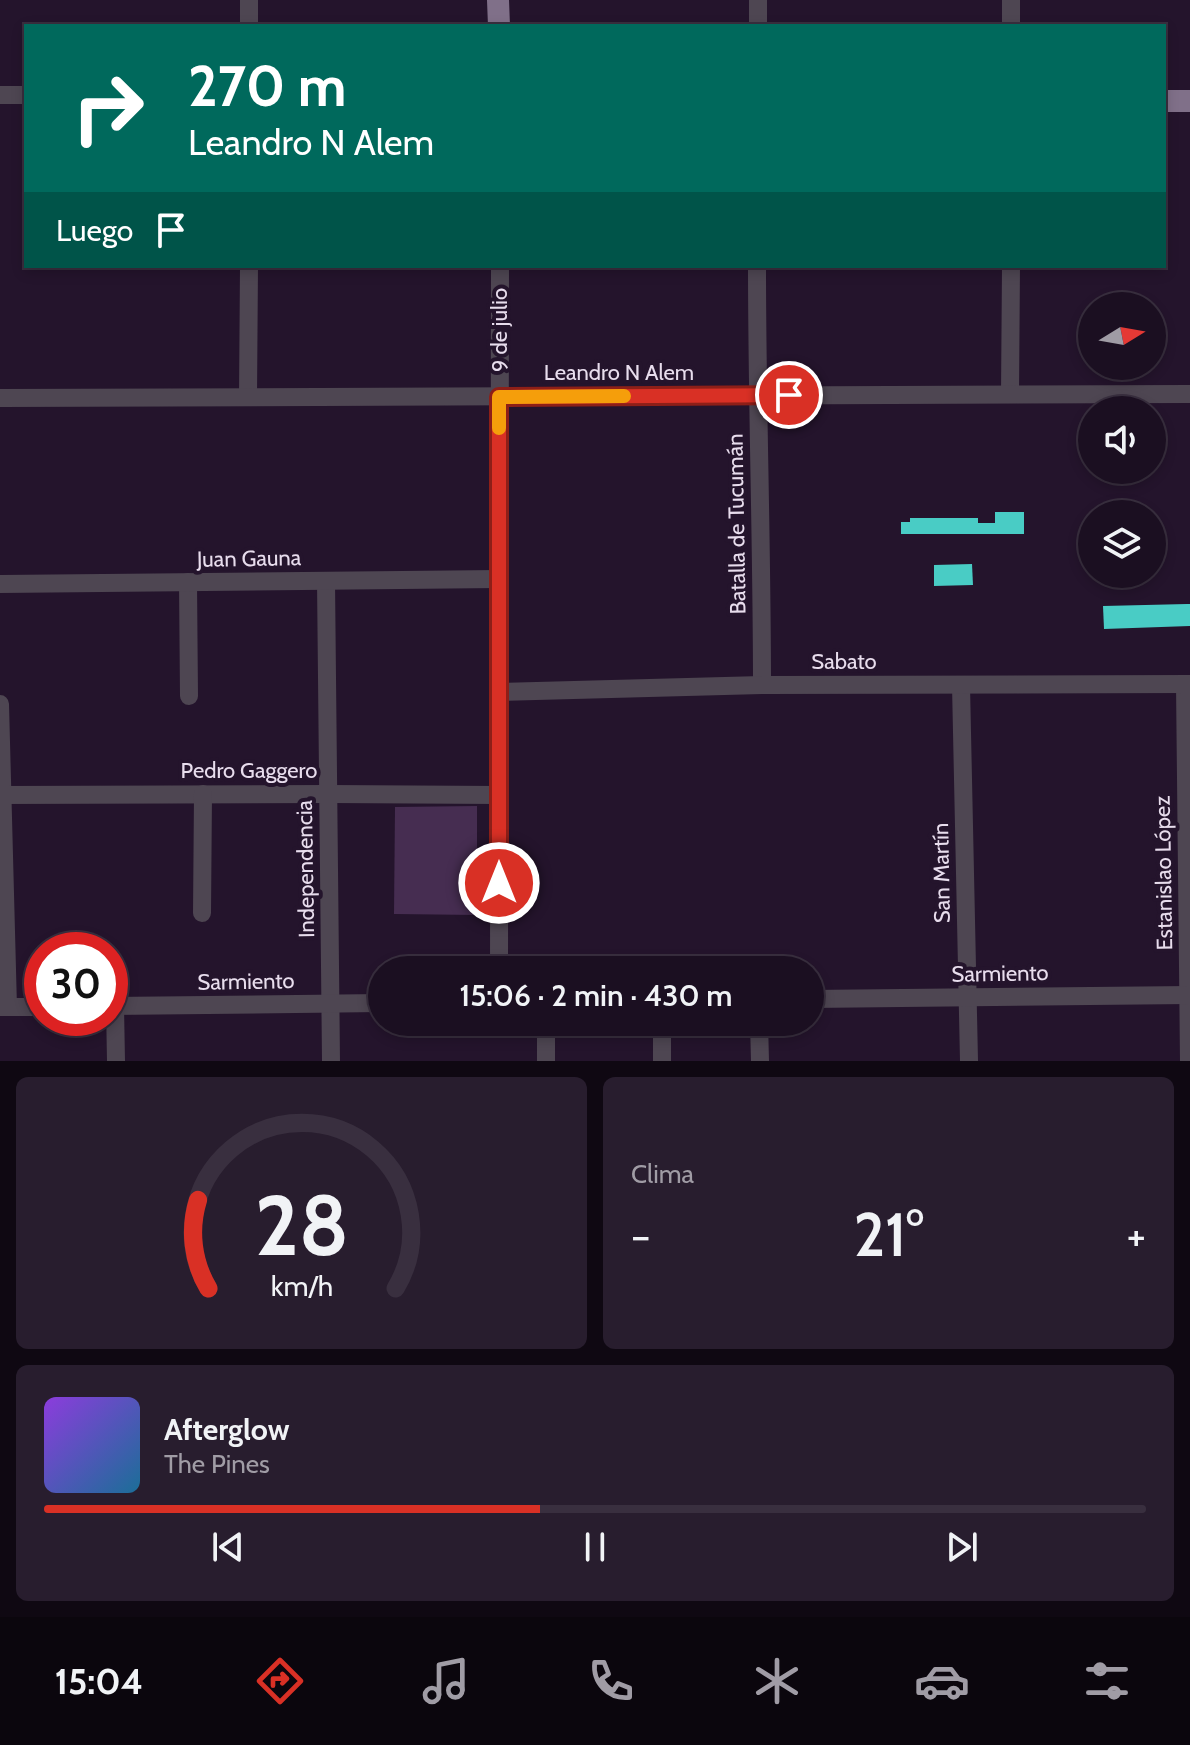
<!DOCTYPE html>
<html lang="es">
<meta charset="utf-8">
<style>
:root{--surface:#1b0f21;--page:#281d2e;--text:#f1f3f6;--muted:#a09ca5;--line:#392f3f;--accent:#d93025}
body{margin:0;font-family:Cabin,sans-serif;background:var(--page);color:var(--text);height:100vh;display:flex;flex-direction:column;font-size:30px;white-space:nowrap}
*{box-sizing:border-box;margin:0}
p{font-size:26px;color:var(--muted)}
.icon{flex:none;width:44px;height:44px;fill:none;stroke:currentColor;stroke-width:2;stroke-linecap:round;stroke-linejoin:round}
.map{position:relative;height:1061px;overflow:hidden}
.drawer{display:flex;flex-direction:column;gap:16px;padding:16px;background:#0f0812;flex:1}
.drawer>*{flex:none}
.top-card{position:absolute;left:24px;top:24px;width:1142px;height:244px;border-radius:0px;box-shadow:0 4px 12px #0003,0 0 0 2px var(--line);background:#00695c;color:#fff;overflow:hidden}
.needle{width:52px;rotate:79deg}
.tools{position:absolute;left:1078px;top:292px;display:grid;gap:16px}
.tools a{display:grid;place-items:center;width:88px;height:88px;border-radius:50%;background:var(--surface);box-shadow:0 4px 12px #0003,0 0 0 2px var(--line);font-size:40px}
.speed{position:absolute;left:24px;top:932px;display:flex;gap:16px;font-size:40px;font-weight:700;text-align:center}
.speed>*{display:grid;place-content:center;width:104px;height:104px;border-radius:50%;background:var(--surface);box-shadow:0 4px 12px #0003,0 0 0 2px var(--line);line-height:1}
.speed .limit{border:12px solid #d22;background:#fff;color:#111}
.pin{position:absolute;display:grid;place-items:center;width:68px;height:68px;color:#fff;margin:-34px;border:4px solid #fff;border-radius:50%;box-shadow:0 2px 8px #0007}
.me{position:absolute;width:88px;margin:-44px;rotate:0deg;stroke-linejoin:round;filter:drop-shadow(0 0 6px #0008)}
.turn{display:flex;align-items:center;gap:28px;height:168px;padding:0 32px;font-size:36px}
.turn .icon{width:104px;height:104px;stroke-width:2.5}
.turn b{display:block;font-size:56px;line-height:68px}
.then{display:flex;align-items:center;height:76px;padding:0 32px;background:#0003;gap:16px;font-size:30px}
.big{font-size:60px;font-weight:600;line-height:1.1}
.drawer .card{flex:1;display:flex;flex-direction:column;justify-content:center;gap:12px;min-width:0;padding:0 28px;border-radius:12px;background:var(--page)}
.drawer .dial{align-items:center;gap:0}
.dial svg{height:208px;overflow:visible;fill:none;stroke:var(--line);stroke-width:7;stroke-linecap:round;text-anchor:middle}
.dial text{fill:var(--text);stroke:none}
.song{display:flex;align-items:center;gap:24px}
.cover{width:96px;height:96px;border-radius:12px;background:linear-gradient(135deg,hsl(270 70% 55%),hsl(200 70% 35%))}
.played{height:8px;border-radius:4px;background:linear-gradient(90deg,var(--accent) 45%,var(--line) 45%)}
.keys{display:flex;justify-content:space-around;direction:ltr}
.heat{display:flex;justify-content:space-between;align-items:center;font-size:44px;direction:ltr}
.drawer .tiles{flex:1;display:grid;gap:16px;grid-template-columns:1fr 1fr}
.card:last-child{grid-column:span 2}
.trip{position:absolute;left:368px;top:956px;width:456px;height:80px;border-radius:40px;background:var(--surface);box-shadow:0 4px 12px #0003,0 0 0 2px var(--line);font-weight:600;line-height:80px;text-align:center}
.menu{display:flex;height:128px;justify-content:space-around;align-items:center;background:#0b060d;color:var(--muted)}
.menu .icon{width:56px;height:56px}
.menu .selected{color:var(--accent)}
.menu b{font-size:36px;color:var(--text)}
.map>svg:first-child{display:block}
.green{fill:#462d51}
.building{fill:#49ccc5}
.lines{fill:none;stroke-linecap:round;stroke-linejoin:round}
.minor{stroke:#4e4652;stroke-width:18}
.major{stroke:#807089;stroke-width:22}
.route-casing{stroke:#8d1f18;stroke-width:20}
.route{stroke:#d93025;stroke-width:14}
.slow{stroke:#f59e0b;stroke-width:14}
.labels{text-anchor:middle;stroke-width:8;stroke-linejoin:round;paint-order:stroke}
.street-label{font-size:22px;fill:#e8dded;stroke:#24142c}
</style>
<div class="map">
<svg width="1190" height="1061" viewBox="0 0 1190 1061">
<rect width="100%" height="100%" fill="#24142c"/>
<path class="green" d="M477,806V915L394,914L395,807Z"/>
<g class="building">
<path d="M995,512H1024V534H901V522H910V518H978V523H995Z"/>
<path d="M972,564L973,585L934,586V565Z"/>
<path d="M1187,604H1190V626L1104,629L1103,606Z"/>
</g>
<g class="lines">
<g class="minor">
<path d="M249,26V0"/>
<path d="M758,26V0"/>
<path d="M1011,26V0"/>
<path d="M0,95H26"/>
<path d="M757,266C757,406 762,545 762,685"/>
<path d="M1010,394L1011,266"/>
<path d="M248,397L249,266"/>
<path d="M0,398L1190,394"/>
<path d="M326,581L331,1061"/>
<path d="M188,582L189,696"/>
<path d="M0,584L499,579"/>
<path d="M1185,684L1189,1061"/>
<path d="M961,685L969,1061"/>
<path d="M499,692L762,685L1190,684"/>
<path d="M0,704L8,1007"/>
<path d="M0,795L329,794L499,795"/>
<path d="M202,913L203,794"/>
<path d="M499,970L500,266"/>
<path d="M810,999L1190,995"/>
<path d="M110,1006L382,1003"/>
<path d="M115,1006L116,1061"/>
<path d="M0,1007H42"/>
<path d="M546,1022V1061"/>
<path d="M662,1022V1061"/>
<path d="M759,1022L760,1061"/>
</g>
<g class="major">
<path d="M498,0L499,26"/>
<path d="M1164,101H1190"/>
</g>
</g>
<g class="lines">
<defs>
<path id="route" d="M499,883V397L789,395"/>
</defs>
<use href="#route" class="route-casing"/>
<use href="#route" class="route"/>
<path class="slow" d="M499,428V397L624,396"/>
</g>
<g class="labels">
<g class="street-label">
<text transform="translate(499 330) rotate(-90)" y="8">9 de julio</text>
<text x="619" y="380">Leandro N Alem</text>
<text transform="translate(736 524) rotate(-91)" y="8">Batalla de Tucumán</text>
<text transform="translate(249 558) rotate(-1)" y="8">Juan Gauna</text>
<text x="844" y="669">Sabato</text>
<text x="249" y="778">Pedro Gaggero</text>
<text transform="translate(305 869) rotate(-91)" y="8">Independencia</text>
<text transform="translate(941 873) rotate(-91)" y="8">San Martín</text>
<text transform="translate(1163 873) rotate(-91)" y="8">Estanislao López</text>
<text transform="translate(1000 973) rotate(-1)" y="8">Sarmiento</text>
<text transform="translate(246 981) rotate(-1)" y="8">Sarmiento</text>
</g>
</g>
</svg>
<div class="tools">
<a><svg class="needle" viewBox="-14 -14 28 28"><path d="M0-13l5 13h-10z" fill="#e53935"/><path d="M0 13l5-13h-10z" fill="#a09ca5"/></svg></a>
<a><svg class="icon" aria-label="sound" viewBox="0 0 24 24"><path d="M4 9h4l5-4v14l-5-4H4zM17 9q2 3 0 6"/></svg></a>
<a><svg class="icon" aria-label="layers" viewBox="0 0 24 24"><path d="M12 4l9 5-9 5-9-5zM3 14l9 5 9-5"/></svg></a>
</div>
<div class="speed"><div class="limit">30</div></div>
<div class="pin" style="left:789px;top:395px;background:#d93025"><svg class="icon" aria-label="arrive" viewBox="0 0 24 24"><path d="M6 21V4h12l-3 4 3 4H6"/></svg></div>
<svg class="me" style="left:499px;top:883px" viewBox="-20 -20 40 40"><circle r="17" fill="#d93025" stroke="#fff" stroke-width="3"/><path d="M0-11L8 9 0 5-8 9z" fill="#fff"/></svg>
<div class="trip">15:06 · 2 min · 430 m</div>
<div class="top-card">
<div class="turn"><svg class="icon" aria-label="right" viewBox="0 0 24 24"><path d="M7 20v-9h11M14 6l5 5-5 5"/></svg><div><b>270 m</b>Leandro N Alem</div></div>
<div class="then">Luego<svg class="icon" aria-label="arrive" viewBox="0 0 24 24"><path d="M6 21V4h12l-3 4 3 4H6"/></svg></div>
</div>
</div>
<section class="drawer">
<div class="tiles">
<div class="card dial"><svg viewBox="0 0 100 80">
<path d="M14 69A42 42 0 1 1 86 69"/>
<path d="M14 69A42 42 0 0 1 10 35" stroke="#d93025"/>
<text x="50" y="56" font-size="32" font-weight="700">28</text>
<text x="50" y="72" font-size="11">km/h</text>
</svg></div>
<div class="card"><p>Clima</p>
<div class="heat"><a>−</a><b class="big">21°</b><a>+</a></div>
</div>
<div class="card">
<div class="song"><i class="cover"></i><div><b>Afterglow</b><p>The Pines</p></div></div>
<div class="played"></div>
<div class="keys"><svg class="icon" aria-label="previous" viewBox="0 0 24 24"><path d="M18 5L8 12l10 7zM5 5v14"/></svg><svg class="icon" aria-label="pause" viewBox="0 0 24 24"><path d="M8 5v14M16 5v14"/></svg><svg class="icon" aria-label="next" viewBox="0 0 24 24"><path d="M6 5l10 7-10 7zM19 5v14"/></svg></div>
</div>
</div>
</section>
<nav class="menu">
<b>15:04</b>
<svg class="icon selected" aria-label="directions" viewBox="0 0 24 24"><path d="M12 3l9 9-9 9-9-9zM9 14v-3h6M13 9l2 2-2 2"/></svg>
<svg class="icon" aria-label="music" viewBox="0 0 24 24"><path d="M9 18V5l10-2v13"/><circle cx="6" cy="18" r="3"/><circle cx="16" cy="16" r="3"/></svg>
<svg class="icon" aria-label="phone" viewBox="0 0 24 24"><path d="M5 4h4l2 5-3 2q2 4 5 5l2-3 5 2v4C11 20 4 13 5 4z"/></svg>
<svg class="icon" aria-label="climate" viewBox="0 0 24 24"><path d="M12 3v18M4 7l16 10M4 17L20 7"/></svg>
<svg class="icon" aria-label="car" viewBox="0 0 24 24"><path d="M5 17H2v-5l4-1 3-4h7l3 4 3 1v5h-3M9 17h6M6 11h13"/><circle cx="7" cy="17" r="2"/><circle cx="17" cy="17" r="2"/></svg>
<svg class="icon" aria-label="filters" viewBox="0 0 24 24"><path d="M4 7h16M4 17h16"/><circle cx="9" cy="7" r="2"/><circle cx="15" cy="17" r="2"/></svg>
</nav>
